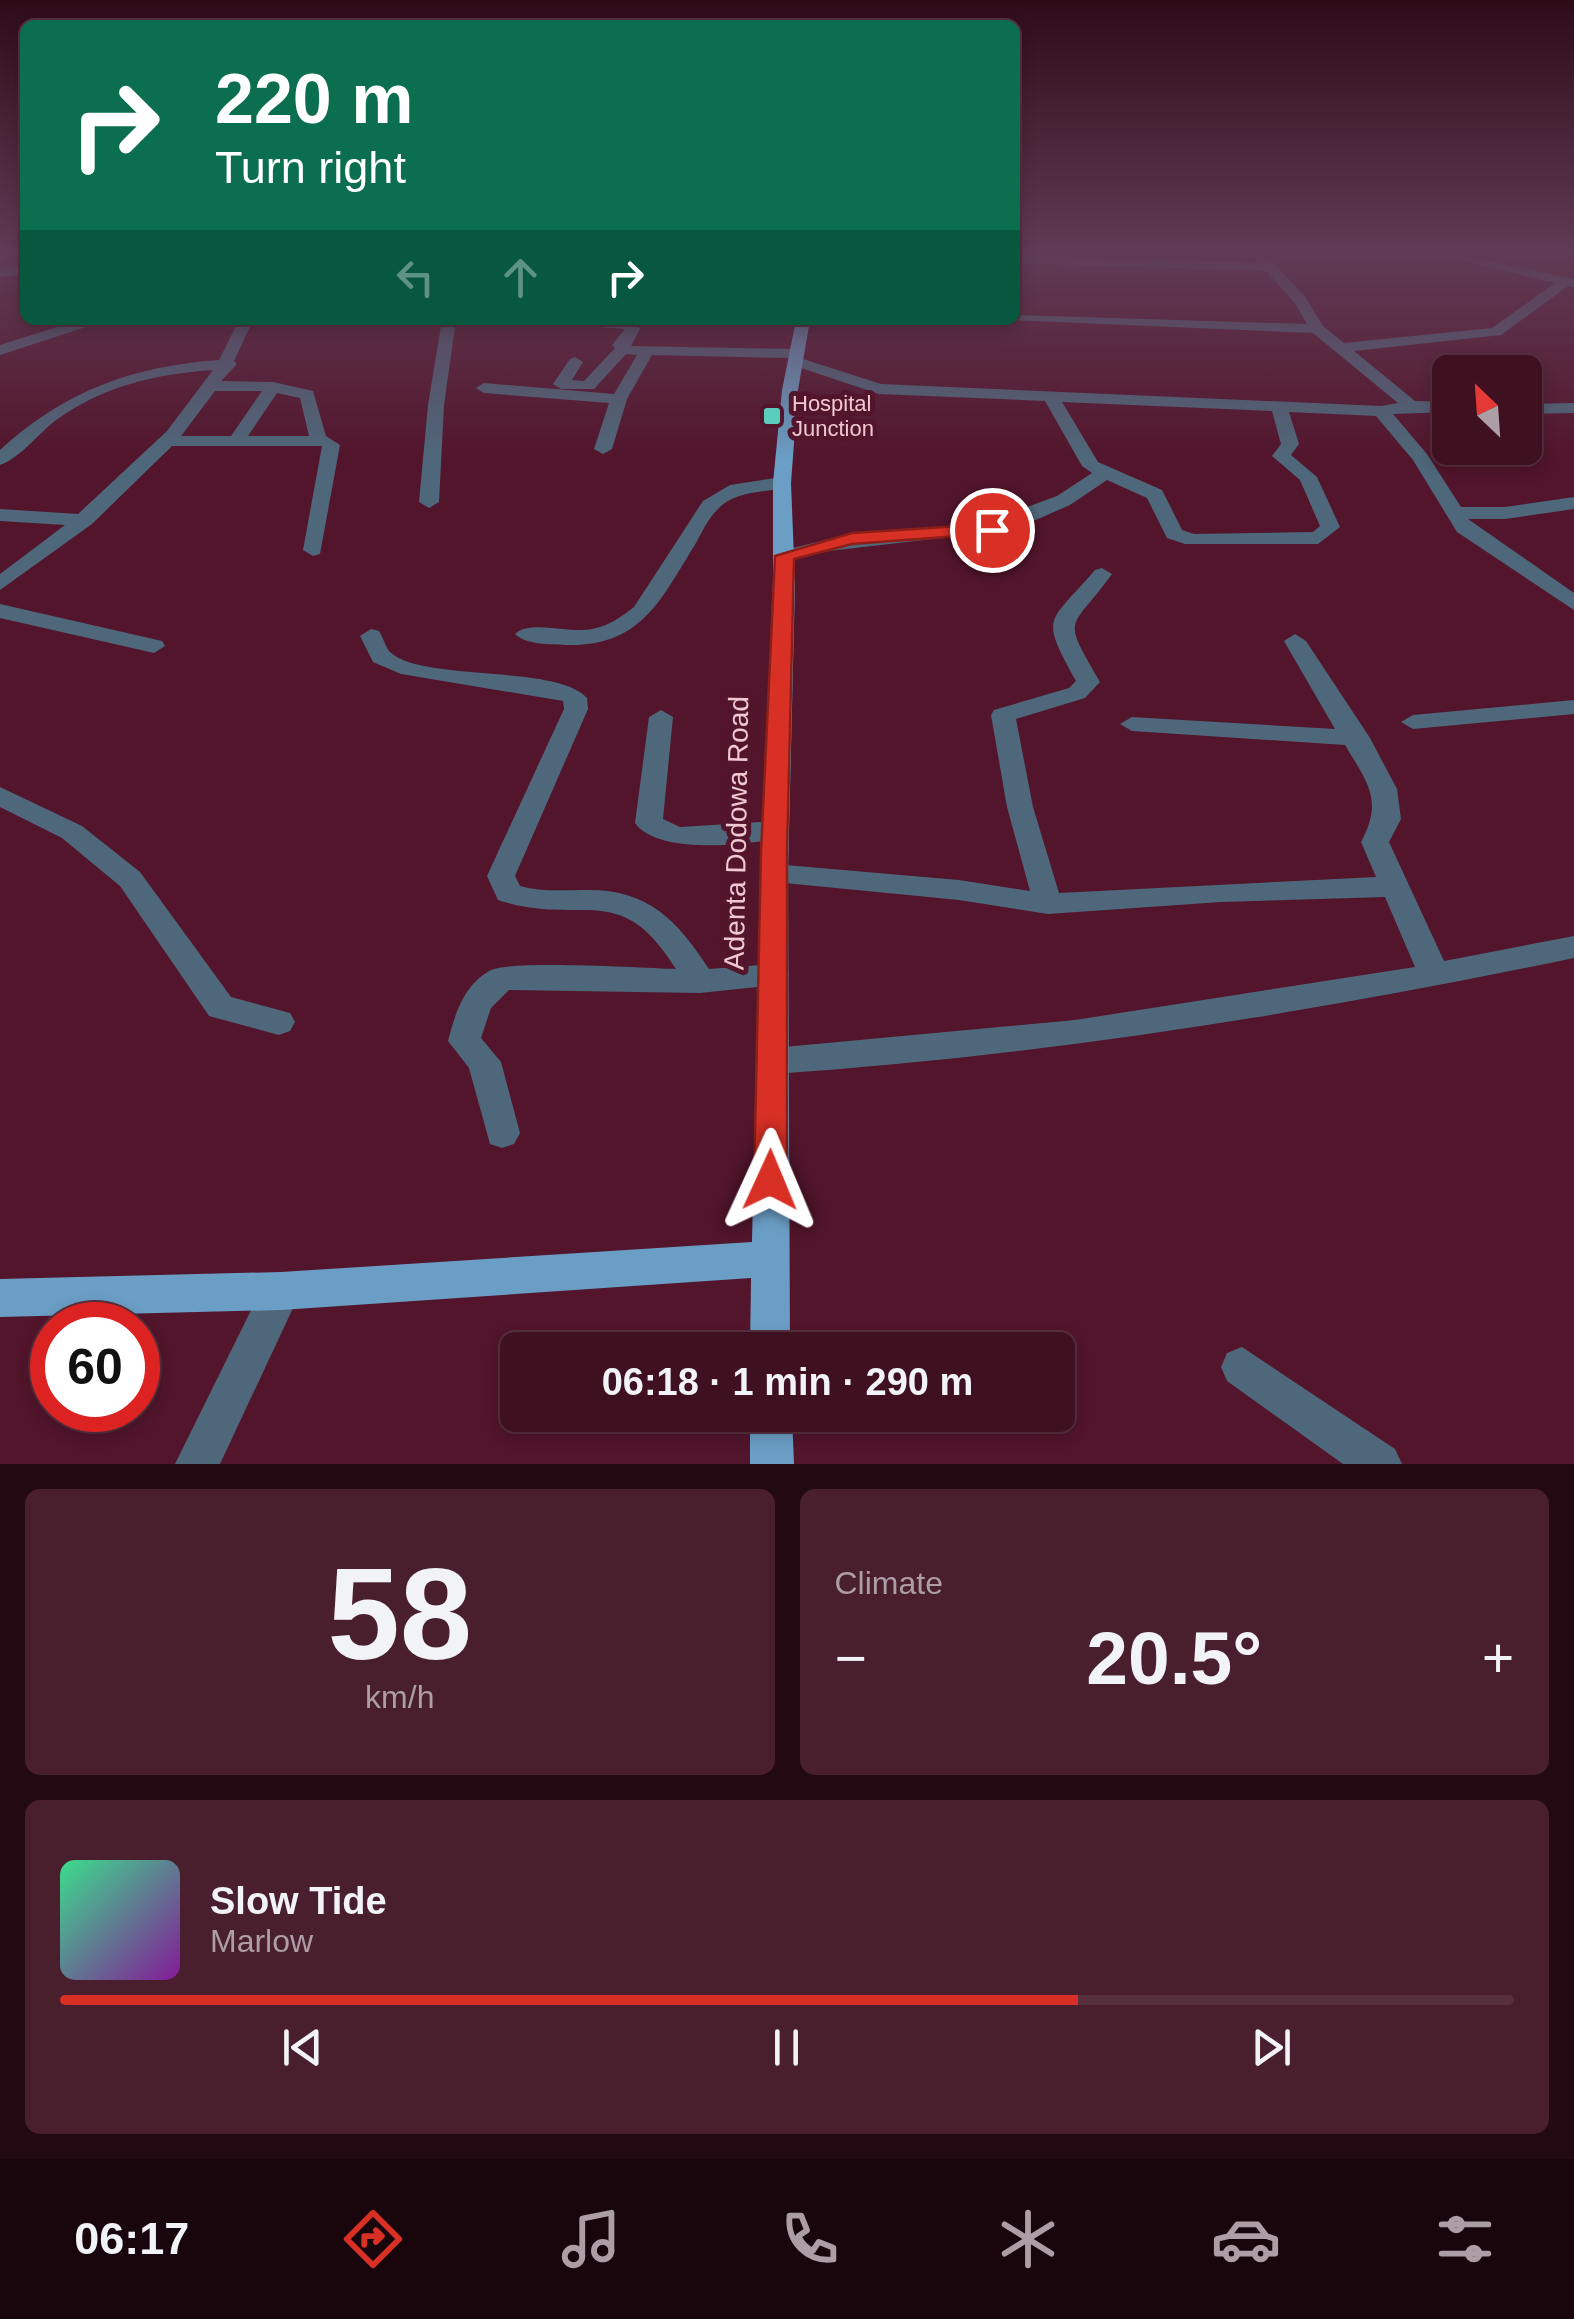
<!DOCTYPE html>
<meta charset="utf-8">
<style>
:root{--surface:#3e1020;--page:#491e2d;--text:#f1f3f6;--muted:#ad9da5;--line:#57303e;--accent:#d93025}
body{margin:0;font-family:Helvetica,sans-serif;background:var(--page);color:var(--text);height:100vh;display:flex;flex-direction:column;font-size:38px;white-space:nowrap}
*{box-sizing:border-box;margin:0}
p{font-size:32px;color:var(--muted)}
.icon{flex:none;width:55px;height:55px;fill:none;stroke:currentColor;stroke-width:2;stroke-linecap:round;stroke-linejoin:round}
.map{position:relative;height:1464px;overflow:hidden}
.details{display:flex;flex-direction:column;gap:25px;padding:25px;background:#220912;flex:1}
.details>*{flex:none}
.guide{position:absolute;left:20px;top:20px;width:1000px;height:305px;border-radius:15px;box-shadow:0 5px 15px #0003,0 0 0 2px var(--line);background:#0b6e4f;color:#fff;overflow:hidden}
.needle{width:65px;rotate:335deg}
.buttons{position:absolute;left:1432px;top:355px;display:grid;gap:20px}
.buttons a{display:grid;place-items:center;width:110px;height:110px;border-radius:15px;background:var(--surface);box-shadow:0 5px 15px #0003,0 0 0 2px var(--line);font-size:50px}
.speed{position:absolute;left:30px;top:1302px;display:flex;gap:20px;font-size:50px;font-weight:700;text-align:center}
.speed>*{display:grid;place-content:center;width:130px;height:130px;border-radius:50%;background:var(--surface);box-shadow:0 5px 15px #0003,0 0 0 2px var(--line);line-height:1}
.speed .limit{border:15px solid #d22;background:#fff;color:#111}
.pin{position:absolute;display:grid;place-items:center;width:85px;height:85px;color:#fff;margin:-42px;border:5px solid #fff;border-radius:50%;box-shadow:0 2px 10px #0007}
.me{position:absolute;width:110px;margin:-55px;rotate:1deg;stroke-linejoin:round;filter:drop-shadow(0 0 8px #0008)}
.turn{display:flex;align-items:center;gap:35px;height:210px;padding:0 30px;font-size:45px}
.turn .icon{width:130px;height:130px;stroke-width:2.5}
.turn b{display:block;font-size:70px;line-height:85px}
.lanes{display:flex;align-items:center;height:95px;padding:0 30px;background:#0003;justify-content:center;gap:50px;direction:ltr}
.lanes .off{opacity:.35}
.big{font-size:75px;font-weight:700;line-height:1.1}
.details .tile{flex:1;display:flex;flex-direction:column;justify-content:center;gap:15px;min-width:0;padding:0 35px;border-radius:15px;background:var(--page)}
.details .dial{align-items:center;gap:0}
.dial b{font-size:130px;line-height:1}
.song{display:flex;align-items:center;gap:30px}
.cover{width:120px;height:120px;border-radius:15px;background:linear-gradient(135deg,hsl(150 70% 55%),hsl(290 70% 35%))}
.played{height:10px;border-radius:5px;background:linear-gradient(90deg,var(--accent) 70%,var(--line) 70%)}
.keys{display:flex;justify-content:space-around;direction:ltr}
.heat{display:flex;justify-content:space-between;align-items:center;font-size:55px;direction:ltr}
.details .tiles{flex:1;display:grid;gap:25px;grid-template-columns:1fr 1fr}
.tile:last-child{grid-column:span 2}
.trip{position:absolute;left:500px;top:1332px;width:575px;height:100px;border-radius:15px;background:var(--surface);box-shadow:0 5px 15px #0003,0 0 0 2px var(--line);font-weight:700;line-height:100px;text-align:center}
.tabs{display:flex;height:160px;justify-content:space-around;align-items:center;background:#19060d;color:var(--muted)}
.tabs .icon{width:70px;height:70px}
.tabs .on{color:var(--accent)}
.tabs b{font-size:45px;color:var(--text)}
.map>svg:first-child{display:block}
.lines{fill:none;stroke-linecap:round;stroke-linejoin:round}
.minor{fill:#4f677a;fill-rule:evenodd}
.major{fill:#6b9ec5;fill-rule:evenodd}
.route{fill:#d93025;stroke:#8d1f18;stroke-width:2.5}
.poi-dot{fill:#5acebd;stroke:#52152b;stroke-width:4}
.labels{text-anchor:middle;stroke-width:10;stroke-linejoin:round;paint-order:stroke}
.far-poi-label{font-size:22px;fill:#efc8d1;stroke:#52152b;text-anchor:start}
.street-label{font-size:28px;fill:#efc8d1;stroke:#52152b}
</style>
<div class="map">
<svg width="1574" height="1464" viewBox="0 0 1574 1464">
<rect width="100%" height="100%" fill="#52152b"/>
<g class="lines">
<g class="minor">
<path d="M1015,255L1259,263L1254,255H1266L1306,298L1323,326L1344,343L1492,328L1555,283L1438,255H1461L1574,279V287L1568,286L1501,335L1354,351L1415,401L1450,402V412L1393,414L1427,454L1461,507H1505L1574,497V509L1505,519H1468L1574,593V610L1457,532L1413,460L1376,416L1289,412L1299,444L1291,455L1317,477L1340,527L1318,544H1185L1167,538L1147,498L1107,480L1070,505L1031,522L993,532L829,551L784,562L777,560V552L829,539L986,522L1057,496L1092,473L1082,466L1045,401L879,394L789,364L788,358L652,355L627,399L612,449L603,454L594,449L609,403L484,393L476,388L484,383L614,394L637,355L626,354L594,389H561L553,384L570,359L575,357L583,362L572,380L584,381L615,348L612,345L625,329L561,324L554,320L636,322L640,329L631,346L796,349L804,354L800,358L881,384L1381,406L1398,403L1313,333L1008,320H1015V315L1307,324L1295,303L1266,271L1015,263ZM1062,402L1272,411L1281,444L1272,456L1300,480L1320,526L1313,532L1194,534L1182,530L1162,490L1098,462Z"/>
<path d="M25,266V274L0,277V269Z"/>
<path d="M79,320H126L119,324H95L0,355V345Z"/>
<path d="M239,320H253L234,361L237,364L221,381L273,382L313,391L326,436L340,445L320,554L313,556L303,550L322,446H172L92,524L0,590V574L65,525L0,521V509L78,514L167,431L213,370C156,374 102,386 55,421C38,434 20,458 0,465V450C64,391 133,366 219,360ZM215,391H262L231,436H181ZM277,393L300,398L309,436H248Z"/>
<path d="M442,320H456L444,405L439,502L429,508L419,502L428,405Z"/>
<path d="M1574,403V413L1525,414V404Z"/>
<path d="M782,477L789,479V487C764,493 735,490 717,510C708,519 702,532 696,543C661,599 642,647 566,645C550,644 526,645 515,634C530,619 570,634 592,629C609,626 621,617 634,607L703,501L730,485Z"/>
<path d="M1102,568L1112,574C1069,633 1061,614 1100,682L1085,698L1016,719L1033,807L1059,893L1376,877L1361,842C1384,800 1367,782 1345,745L1132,731L1120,724L1132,717L1335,729L1284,641L1295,634L1306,641L1370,738L1397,789L1401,819L1389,842L1444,961L1574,936V958C1309,1013 1044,1056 773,1074L761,1071L756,1061L761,1051L773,1048L1075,1020L1415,967L1385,897L1221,902L1048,914L959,900L764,881L760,874L764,867L774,864L959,880L1030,891L1007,807L991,715L994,710L1069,688L1076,681C1039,614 1048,625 1095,570Z"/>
<path d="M0,604L162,641L165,646L154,653L0,618Z"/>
<path d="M371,629L379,631C383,637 386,648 390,652C420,682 558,664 587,698L588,709L515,876L520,886C541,892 561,890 583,890C646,888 676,918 709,969L773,964L784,968L789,976L784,984L700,993L509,990L491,1008L481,1038L501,1062L520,1133L514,1144L502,1148L490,1144L469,1068L448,1041C455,1014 464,984 491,970C513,960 643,968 676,969C619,877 582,928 498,900L487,876L564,709L563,701L401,674L373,662L360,636Z"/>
<path d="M1574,700V714L1413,729L1401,722L1413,715Z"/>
<path d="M661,710L673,717L663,819L680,827L775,821L785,824L789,830L785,836C751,846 657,855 635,823L649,717Z"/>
<path d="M0,787L82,826L140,872L231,997L290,1013L295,1022L290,1031L279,1035L209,1016L120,886L62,838L0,807Z"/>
<path d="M281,1272L295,1278L301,1291L220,1464H175L267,1278Z"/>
<path d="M1242,1347L1395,1449L1402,1464H1343L1227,1381L1221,1367L1227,1353Z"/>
</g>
<g class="major">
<path d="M796,320H810L798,390L791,483L795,583L788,874L790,1350H750L751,1278L281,1310L0,1317V1279L281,1272L752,1242L760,874L773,583V483L782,390Z"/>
<path d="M750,1415H792L794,1464H750Z"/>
</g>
</g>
<linearGradient id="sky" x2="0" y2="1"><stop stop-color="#2d0c18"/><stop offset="0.55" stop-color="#603b55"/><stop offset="1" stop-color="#603b55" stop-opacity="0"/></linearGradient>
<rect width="1574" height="460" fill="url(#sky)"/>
<path class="route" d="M992,524L998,526V533L852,544L794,559L787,852V1180L782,1190L770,1194L759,1190L754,1180L761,852L775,556L852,533Z"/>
<rect class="poi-dot" x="762" y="406" width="20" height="20" rx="5"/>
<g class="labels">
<g class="far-poi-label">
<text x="792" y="411">Hospital<tspan x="792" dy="25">Junction</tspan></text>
</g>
<g class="street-label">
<text transform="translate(736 833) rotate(-89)" y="10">Adenta Dodowa Road</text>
</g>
</g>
</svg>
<div class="buttons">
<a><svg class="needle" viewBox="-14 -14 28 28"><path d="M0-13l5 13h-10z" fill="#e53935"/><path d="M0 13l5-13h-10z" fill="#ad9da5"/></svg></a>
</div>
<div class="speed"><div class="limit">60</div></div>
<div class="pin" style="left:992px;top:530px;background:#d93025"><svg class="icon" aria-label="arrive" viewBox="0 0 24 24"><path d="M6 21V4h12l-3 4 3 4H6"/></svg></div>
<svg class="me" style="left:770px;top:1180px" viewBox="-20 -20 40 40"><path d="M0-17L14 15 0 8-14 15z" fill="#d93025" stroke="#fff" stroke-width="4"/></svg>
<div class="trip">06:18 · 1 min · 290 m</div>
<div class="guide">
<div class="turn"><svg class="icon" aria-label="right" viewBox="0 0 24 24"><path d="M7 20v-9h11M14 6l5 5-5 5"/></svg><div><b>220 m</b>Turn right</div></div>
<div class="lanes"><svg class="icon off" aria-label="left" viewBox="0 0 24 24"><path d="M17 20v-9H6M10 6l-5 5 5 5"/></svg><svg class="icon off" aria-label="ahead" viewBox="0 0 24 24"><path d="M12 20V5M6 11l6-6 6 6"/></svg><svg class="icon" aria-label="right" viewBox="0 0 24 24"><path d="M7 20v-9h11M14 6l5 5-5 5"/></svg></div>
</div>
</div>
<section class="details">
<div class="tiles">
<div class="tile dial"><b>58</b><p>km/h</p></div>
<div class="tile"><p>Climate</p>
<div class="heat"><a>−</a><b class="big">20.5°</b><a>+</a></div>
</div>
<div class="tile">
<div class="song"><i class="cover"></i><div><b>Slow Tide</b><p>Marlow</p></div></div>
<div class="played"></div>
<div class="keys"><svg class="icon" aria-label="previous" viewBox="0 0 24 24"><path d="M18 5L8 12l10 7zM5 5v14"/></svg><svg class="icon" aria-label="pause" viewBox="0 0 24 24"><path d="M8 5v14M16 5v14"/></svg><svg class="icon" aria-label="next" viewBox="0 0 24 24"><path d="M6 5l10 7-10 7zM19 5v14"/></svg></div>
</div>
</div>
</section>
<nav class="tabs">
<b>06:17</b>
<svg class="icon on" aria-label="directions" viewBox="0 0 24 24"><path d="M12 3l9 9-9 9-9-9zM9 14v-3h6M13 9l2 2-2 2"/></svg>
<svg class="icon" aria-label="music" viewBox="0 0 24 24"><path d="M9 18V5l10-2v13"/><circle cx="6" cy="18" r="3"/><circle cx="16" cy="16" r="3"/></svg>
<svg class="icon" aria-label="phone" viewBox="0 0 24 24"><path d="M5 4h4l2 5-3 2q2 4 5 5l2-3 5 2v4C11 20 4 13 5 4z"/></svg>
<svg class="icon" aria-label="climate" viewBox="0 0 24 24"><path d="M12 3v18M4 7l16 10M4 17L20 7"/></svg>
<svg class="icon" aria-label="car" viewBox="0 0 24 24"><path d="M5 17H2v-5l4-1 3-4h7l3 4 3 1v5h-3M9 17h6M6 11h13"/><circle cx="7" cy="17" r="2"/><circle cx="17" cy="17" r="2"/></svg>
<svg class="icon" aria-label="filters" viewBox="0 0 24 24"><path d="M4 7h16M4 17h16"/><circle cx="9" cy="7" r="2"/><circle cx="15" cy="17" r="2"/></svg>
</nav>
